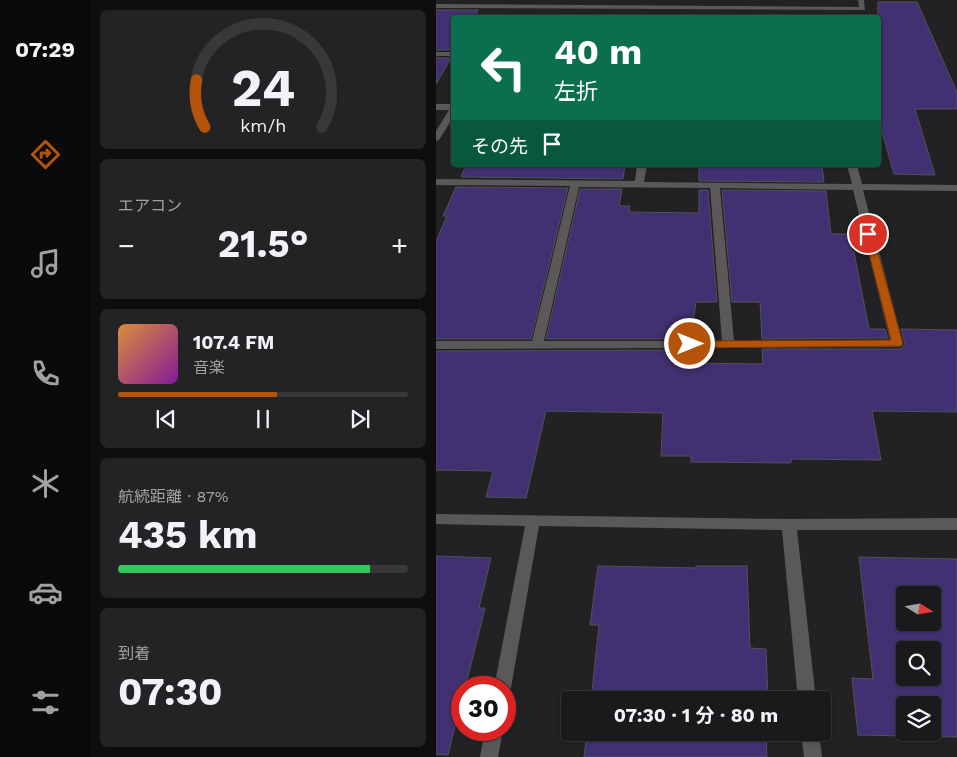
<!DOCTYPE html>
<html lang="ja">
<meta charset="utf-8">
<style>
:root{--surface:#1a1a1c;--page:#232325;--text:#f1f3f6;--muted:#9fa1a3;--line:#38383b;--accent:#b45309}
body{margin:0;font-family:"Work Sans","Noto Sans JP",sans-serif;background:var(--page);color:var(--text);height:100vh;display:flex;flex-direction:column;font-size:19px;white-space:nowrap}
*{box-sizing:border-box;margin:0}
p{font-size:16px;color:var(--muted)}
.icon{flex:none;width:28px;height:28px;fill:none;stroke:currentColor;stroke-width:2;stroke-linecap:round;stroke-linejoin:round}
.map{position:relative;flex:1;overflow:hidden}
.sheet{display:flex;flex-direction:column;gap:10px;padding:10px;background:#0e0e0f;width:346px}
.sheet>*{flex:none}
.guide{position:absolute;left:15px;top:15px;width:430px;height:152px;border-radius:5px;box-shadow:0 1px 4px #0004,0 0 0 1px var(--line);background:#0b6e4f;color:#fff;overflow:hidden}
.needle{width:32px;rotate:101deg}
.controls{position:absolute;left:460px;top:586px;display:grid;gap:10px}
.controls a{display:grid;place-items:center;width:45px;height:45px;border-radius:5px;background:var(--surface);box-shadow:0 1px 4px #0004,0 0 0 1px var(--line);font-size:25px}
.speed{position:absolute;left:15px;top:676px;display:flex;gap:10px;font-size:25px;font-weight:700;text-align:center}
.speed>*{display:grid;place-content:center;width:65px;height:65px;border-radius:50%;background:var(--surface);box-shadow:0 1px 4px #0004,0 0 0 1px var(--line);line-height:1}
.speed .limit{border:8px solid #d22;background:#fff;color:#111}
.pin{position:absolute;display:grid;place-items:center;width:42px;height:42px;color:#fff;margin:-21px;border:2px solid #fff;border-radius:50%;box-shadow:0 1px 5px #0007}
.me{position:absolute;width:55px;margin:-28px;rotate:90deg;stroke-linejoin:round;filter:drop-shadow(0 0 4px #0008)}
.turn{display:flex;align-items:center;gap:18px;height:105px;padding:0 20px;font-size:22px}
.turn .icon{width:65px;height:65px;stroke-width:2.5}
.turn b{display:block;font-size:35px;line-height:42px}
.then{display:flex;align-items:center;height:48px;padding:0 20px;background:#0003;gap:10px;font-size:19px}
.big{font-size:38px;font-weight:700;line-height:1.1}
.sheet .widget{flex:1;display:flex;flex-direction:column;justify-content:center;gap:8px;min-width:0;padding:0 18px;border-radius:8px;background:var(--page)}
.sheet .dial{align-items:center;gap:0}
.dial svg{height:130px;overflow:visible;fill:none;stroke:var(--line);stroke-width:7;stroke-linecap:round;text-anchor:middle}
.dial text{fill:var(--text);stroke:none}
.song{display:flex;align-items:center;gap:15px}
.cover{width:60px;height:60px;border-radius:8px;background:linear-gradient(135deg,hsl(30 70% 55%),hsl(290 70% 35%))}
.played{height:5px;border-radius:2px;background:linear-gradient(90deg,var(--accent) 55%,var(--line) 55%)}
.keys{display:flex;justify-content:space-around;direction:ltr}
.heat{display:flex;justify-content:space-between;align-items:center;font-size:28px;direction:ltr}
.charge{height:8px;border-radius:4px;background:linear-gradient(90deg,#34c759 87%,var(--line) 0)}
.trip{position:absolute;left:125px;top:691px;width:270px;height:50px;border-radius:5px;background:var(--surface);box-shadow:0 1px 4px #0004,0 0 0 1px var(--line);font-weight:700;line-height:50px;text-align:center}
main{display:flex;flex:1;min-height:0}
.tabs{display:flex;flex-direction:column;width:90px;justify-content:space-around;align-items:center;background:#0a0a0b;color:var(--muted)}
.tabs .icon{width:35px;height:35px}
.tabs .current{color:var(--accent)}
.tabs b{font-size:22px;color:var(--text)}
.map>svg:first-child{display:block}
.building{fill:#413172;stroke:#525156;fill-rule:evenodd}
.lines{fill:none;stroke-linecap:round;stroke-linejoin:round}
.minor{fill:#5a5858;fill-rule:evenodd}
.route{fill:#b45309;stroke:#753606}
</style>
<main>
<nav class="tabs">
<b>07:29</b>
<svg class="icon current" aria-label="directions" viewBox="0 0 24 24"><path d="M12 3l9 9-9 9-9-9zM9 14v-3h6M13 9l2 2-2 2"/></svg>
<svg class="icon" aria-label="music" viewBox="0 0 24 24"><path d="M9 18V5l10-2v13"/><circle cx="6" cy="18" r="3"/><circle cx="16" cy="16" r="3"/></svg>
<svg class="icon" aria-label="phone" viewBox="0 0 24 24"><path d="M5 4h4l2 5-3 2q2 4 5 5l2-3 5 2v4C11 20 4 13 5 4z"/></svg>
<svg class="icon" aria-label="climate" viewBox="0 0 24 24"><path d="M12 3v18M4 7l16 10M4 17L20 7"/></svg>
<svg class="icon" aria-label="car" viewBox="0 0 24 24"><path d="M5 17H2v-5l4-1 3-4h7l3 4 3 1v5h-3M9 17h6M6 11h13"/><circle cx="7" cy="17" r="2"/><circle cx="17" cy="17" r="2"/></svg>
<svg class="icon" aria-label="filters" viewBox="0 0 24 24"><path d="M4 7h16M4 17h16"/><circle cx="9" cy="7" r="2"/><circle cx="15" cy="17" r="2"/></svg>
</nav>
<section class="sheet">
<div class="widget dial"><svg viewBox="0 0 100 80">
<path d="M14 69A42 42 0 1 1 86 69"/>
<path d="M14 69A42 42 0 0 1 9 40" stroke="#b45309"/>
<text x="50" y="56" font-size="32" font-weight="700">24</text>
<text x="50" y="72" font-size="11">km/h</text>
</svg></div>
<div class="widget"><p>エアコン</p>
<div class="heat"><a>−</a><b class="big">21.5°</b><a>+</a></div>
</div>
<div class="widget">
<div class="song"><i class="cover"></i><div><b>107.4 FM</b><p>音楽</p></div></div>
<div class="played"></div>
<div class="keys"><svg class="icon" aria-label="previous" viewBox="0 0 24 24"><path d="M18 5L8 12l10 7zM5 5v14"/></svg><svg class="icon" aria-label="pause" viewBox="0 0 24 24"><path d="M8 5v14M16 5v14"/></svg><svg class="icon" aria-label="next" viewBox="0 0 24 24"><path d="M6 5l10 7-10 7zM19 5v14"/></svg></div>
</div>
<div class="widget"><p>航続距離 · 87%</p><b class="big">435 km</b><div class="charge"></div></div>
<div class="widget"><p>到着</p><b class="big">07:30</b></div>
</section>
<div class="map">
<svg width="521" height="757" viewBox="0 0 521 757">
<rect width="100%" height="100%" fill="#222225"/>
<g class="building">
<path d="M442,2H481L521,92V109H479L499,175L458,174L442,117Z"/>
<path d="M0,10H42L38,18H18V50H0Z"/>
<path d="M0,58H15L0,84Z"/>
<path d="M30,165H189L187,179L25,177Z"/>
<path d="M263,165H386L388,182L263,181Z"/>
<path d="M20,187L132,188L95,339H0V241L11,216H7Z"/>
<path d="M144,189H186L183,206H194L193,212L263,213V190H272L281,302H260L255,339H110Z"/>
<path d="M286,190L390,191L395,234H412L416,252H418L433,329H449L452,338L326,339L324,302H296Z"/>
<path d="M465,329L521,330V412L436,411L445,460L355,459V463L255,462V456H225L227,413L110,411L90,498L50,497L57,471L0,470V351L254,350L253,363L327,364L326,349H465L469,344Z"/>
<path d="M0,556L55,558L43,608H49L29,688H26V697L12,755L0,754Z"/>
<path d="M423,557L521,559V737L422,735L416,678L437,679ZM469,595H496V622H469ZM469,650H496V678H469ZM469,705H496V732H469Z"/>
<path d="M162,566L260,568V566H311L314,648L330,649L332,700H155L163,625H154Z"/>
<path d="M151,732H330L331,757H148Z"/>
</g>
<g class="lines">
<g class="minor">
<path d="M422,0H428L429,10L0,8V4L423,7Z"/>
<rect x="0" y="52" width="18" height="4"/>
<path d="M0,104H18V116L3,140L0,141V131L13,110H0Z"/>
<path d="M201,165H211L208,182L416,184L411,165H421L426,184L521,185V191L427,190L467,344L465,347L0,349V341H96L134,186L0,185V179L199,181ZM143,187L274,188L286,341H108ZM284,188L417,190L454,340L298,341Z"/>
<path d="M0,514L353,519L521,518V530H361L380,700H362L346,530L103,526L75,688L72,693L69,694V688H58L89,526L0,524Z"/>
<path d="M49,730H67L62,757H44Z"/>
<path d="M365,732H383L386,757H368Z"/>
</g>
</g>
<path class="route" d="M432,231L437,234L467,344L465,346L254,348L248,344L254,341L455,340L428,234Z"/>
</svg>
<div class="controls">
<a><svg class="needle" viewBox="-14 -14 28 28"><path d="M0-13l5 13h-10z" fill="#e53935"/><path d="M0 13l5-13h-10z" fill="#9fa1a3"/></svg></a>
<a><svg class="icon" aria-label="search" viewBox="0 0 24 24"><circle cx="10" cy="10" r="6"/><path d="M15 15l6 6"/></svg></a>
<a><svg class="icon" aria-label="layers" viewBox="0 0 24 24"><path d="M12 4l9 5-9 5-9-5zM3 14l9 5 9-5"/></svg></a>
</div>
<div class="speed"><div class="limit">30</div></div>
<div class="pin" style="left:432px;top:234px;background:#d93025"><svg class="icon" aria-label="arrive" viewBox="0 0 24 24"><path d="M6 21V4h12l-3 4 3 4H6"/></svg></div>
<svg class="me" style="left:254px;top:344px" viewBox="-20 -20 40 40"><circle r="17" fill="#b45309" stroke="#fff" stroke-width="3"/><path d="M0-11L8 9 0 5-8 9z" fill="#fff"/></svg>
<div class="trip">07:30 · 1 分 · 80 m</div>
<div class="guide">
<div class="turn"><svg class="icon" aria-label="left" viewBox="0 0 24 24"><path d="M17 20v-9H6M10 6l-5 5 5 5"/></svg><div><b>40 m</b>左折</div></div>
<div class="then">その先<svg class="icon" aria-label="arrive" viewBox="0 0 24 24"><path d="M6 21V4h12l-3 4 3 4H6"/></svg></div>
</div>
</div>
</main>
